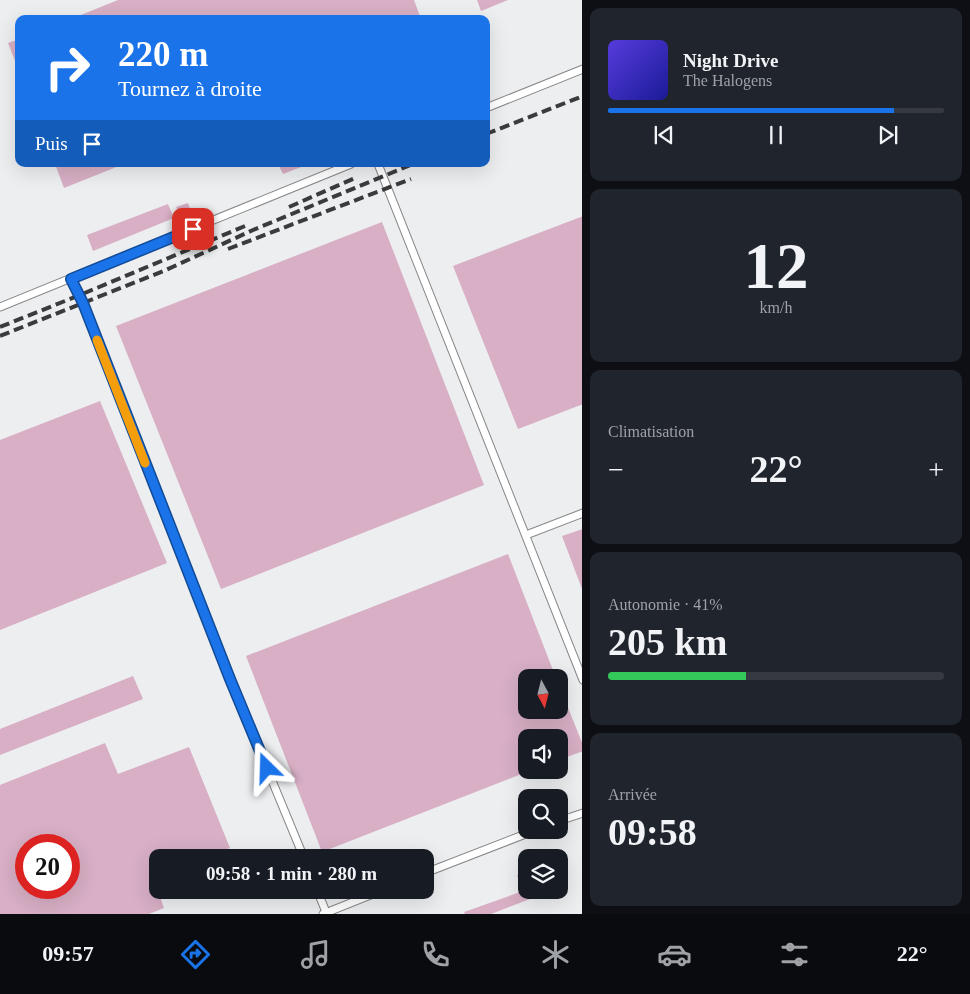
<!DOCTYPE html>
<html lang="fr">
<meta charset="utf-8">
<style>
:root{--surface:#171b24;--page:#20242c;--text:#f1f3f6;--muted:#9ea1a6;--line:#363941;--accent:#1a73e8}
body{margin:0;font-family:Georgia,serif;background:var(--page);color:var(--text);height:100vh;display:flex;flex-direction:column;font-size:19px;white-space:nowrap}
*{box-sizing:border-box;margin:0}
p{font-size:16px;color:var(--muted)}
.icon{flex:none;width:28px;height:28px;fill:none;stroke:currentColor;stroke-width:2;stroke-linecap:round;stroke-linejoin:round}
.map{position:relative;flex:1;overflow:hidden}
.details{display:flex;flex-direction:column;gap:8px;padding:8px;background:#0d0f14;width:388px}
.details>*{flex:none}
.hud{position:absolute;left:15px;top:15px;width:475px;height:152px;border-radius:10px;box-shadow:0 5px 20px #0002;background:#1a73e8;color:#fff;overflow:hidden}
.needle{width:32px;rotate:173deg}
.fabs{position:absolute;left:518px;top:669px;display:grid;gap:10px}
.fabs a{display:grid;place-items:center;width:50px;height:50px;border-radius:10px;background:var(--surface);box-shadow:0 5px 20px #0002;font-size:25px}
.speed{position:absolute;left:15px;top:834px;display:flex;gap:10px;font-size:25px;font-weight:700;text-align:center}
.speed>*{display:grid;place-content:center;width:65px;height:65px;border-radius:50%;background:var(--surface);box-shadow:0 5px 20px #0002;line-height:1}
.speed .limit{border:8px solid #d22;background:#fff;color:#111}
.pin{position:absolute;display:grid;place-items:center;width:42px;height:42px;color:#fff;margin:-21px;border-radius:10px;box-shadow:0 2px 8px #0006}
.me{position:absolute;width:55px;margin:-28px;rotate:338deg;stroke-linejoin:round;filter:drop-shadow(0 0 4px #0008)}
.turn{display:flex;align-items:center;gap:18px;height:105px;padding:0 20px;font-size:22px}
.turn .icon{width:65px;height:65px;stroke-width:2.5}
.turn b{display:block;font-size:35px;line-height:42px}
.then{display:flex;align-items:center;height:48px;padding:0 20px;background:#0003;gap:10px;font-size:19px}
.big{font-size:38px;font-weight:800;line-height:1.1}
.details .tile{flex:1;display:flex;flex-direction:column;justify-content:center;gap:8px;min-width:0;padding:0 18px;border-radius:10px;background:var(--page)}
.details .dial{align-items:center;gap:0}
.dial b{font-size:65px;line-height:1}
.song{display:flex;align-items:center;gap:15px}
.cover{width:60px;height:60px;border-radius:8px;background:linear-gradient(135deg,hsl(250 70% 55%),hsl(240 70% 35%))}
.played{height:5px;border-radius:2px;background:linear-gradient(90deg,var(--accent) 85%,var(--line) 85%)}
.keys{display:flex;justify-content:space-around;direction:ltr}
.heat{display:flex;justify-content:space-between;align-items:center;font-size:28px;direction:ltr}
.charge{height:8px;border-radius:4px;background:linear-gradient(90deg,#34c759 41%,var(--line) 0)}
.trip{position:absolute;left:149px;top:849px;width:285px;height:50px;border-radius:10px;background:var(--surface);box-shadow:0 5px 20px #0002;font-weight:800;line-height:50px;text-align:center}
.menu{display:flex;height:80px;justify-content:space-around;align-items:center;background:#090b0e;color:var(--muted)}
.menu .icon{width:35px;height:35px}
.menu .on{color:var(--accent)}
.menu b{font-size:22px;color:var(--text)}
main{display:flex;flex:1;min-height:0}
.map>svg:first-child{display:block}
.building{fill:#d8afc5;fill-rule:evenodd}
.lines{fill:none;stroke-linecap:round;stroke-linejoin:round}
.lane-casing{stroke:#868788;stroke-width:9}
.lane{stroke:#fff;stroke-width:7}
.rail{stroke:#3a3b3c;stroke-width:4;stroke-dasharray:10 5;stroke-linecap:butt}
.route-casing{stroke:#114b97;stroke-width:12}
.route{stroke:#1a73e8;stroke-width:9}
.slow{stroke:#f59e0b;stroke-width:9}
</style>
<main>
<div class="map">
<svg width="583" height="914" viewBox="0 0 583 914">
<rect width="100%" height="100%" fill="#edeef0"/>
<g class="building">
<path d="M118,0H414L421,19H71Z"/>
<path d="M477,0H508L481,11Z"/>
<path d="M19,39V71L8,43Z"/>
<path d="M55,164H124L64,188Z"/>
<path d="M278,164H309L283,174Z"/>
<path d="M188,203L191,212L180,216L176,207Z"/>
<path d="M168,204L174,218L93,251L87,235Z"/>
<path d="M583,216V404L518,429L453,266Z"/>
<path d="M382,222L484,485L221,589L116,326Z"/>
<path d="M100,401L167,563L0,630V440Z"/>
<path d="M583,529V589H582L562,536Z"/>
<path d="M508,554L556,678H526V710H559V685L583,745V751L559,760V738H526V770H532L322,852L246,656Z"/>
<path d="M133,676L143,699L0,755V729Z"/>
<path d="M105,743L118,774L189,747L230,848L204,858H158V876L153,877L164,908L149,914H0V785ZM26,845H69V888H26Z"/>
<path d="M559,862L567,884L559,888Z"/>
<path d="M526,871V890H553L491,914H465L464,912L523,891L517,875Z"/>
</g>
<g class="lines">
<defs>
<g id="lane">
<path d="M486,108L583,69"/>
<path d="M378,164L583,680"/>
<path d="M71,279L83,303L230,679L304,858"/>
<path d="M0,307L351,164"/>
<path d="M526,535L583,513"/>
<path d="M559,821L583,813"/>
<path d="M425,873L536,830"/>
<path d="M317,890L326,912"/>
<path d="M323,914L383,890"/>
</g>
</defs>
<use href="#lane" class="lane-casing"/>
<use href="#lane" class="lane"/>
<g class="rail">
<path d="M486,134L583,96"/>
<path d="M289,207L355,178"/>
<path d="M228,249L411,179"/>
<path d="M0,327L80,295L245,226"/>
<path d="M0,336L166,270L253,230L413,164"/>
</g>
</g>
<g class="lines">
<defs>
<path id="route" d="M193,229L71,279L83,303L230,679L267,768"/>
</defs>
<use href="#route" class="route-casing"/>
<use href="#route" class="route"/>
<path class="slow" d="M97,340L145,463"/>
</g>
</svg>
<div class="fabs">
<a><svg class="needle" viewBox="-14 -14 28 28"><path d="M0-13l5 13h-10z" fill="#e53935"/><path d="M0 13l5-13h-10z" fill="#9ea1a6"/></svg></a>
<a><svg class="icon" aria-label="sound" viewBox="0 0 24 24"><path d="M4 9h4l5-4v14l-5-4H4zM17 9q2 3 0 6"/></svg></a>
<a><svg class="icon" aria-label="search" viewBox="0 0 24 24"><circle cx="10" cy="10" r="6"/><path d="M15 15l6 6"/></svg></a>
<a><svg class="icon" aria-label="layers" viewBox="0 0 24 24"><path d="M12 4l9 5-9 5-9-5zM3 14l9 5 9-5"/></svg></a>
</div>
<div class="speed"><div class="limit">20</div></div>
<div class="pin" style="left:193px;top:229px;background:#d93025"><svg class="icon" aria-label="arrive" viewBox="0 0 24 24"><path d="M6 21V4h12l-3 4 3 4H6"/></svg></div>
<svg class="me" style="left:267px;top:768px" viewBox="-20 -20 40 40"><path d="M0-17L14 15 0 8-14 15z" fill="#1a73e8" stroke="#fff" stroke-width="4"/></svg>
<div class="trip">09:58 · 1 min · 280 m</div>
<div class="hud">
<div class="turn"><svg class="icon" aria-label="right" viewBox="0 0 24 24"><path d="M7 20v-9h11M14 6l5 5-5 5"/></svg><div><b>220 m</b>Tournez à droite</div></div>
<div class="then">Puis<svg class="icon" aria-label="arrive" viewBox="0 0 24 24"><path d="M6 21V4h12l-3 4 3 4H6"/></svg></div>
</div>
</div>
<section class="details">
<div class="tile">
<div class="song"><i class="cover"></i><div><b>Night Drive</b><p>The Halogens</p></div></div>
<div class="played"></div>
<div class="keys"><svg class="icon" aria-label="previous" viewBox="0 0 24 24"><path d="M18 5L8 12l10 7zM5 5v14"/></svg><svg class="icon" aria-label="pause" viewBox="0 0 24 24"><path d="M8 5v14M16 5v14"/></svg><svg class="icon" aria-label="next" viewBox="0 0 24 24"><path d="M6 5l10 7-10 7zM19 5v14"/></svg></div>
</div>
<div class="tile dial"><b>12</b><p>km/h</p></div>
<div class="tile"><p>Climatisation</p>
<div class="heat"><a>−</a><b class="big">22°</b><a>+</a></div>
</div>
<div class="tile"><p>Autonomie · 41%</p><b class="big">205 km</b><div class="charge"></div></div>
<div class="tile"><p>Arrivée</p><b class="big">09:58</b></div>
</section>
</main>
<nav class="menu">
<b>09:57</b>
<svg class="icon on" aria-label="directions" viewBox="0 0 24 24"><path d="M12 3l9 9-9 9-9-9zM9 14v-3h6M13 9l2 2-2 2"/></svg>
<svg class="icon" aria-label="music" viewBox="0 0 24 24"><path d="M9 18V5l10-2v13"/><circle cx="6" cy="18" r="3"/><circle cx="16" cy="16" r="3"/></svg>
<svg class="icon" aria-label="phone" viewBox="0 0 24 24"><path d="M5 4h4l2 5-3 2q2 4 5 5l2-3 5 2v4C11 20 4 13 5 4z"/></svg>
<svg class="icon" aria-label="climate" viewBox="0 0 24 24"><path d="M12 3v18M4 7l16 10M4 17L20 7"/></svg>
<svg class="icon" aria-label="car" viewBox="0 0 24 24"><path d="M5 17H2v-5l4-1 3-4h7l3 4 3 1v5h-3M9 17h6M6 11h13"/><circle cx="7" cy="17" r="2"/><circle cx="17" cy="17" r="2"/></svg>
<svg class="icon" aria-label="filters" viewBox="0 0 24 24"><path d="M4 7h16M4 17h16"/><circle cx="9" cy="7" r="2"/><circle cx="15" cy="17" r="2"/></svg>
<b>22°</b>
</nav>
